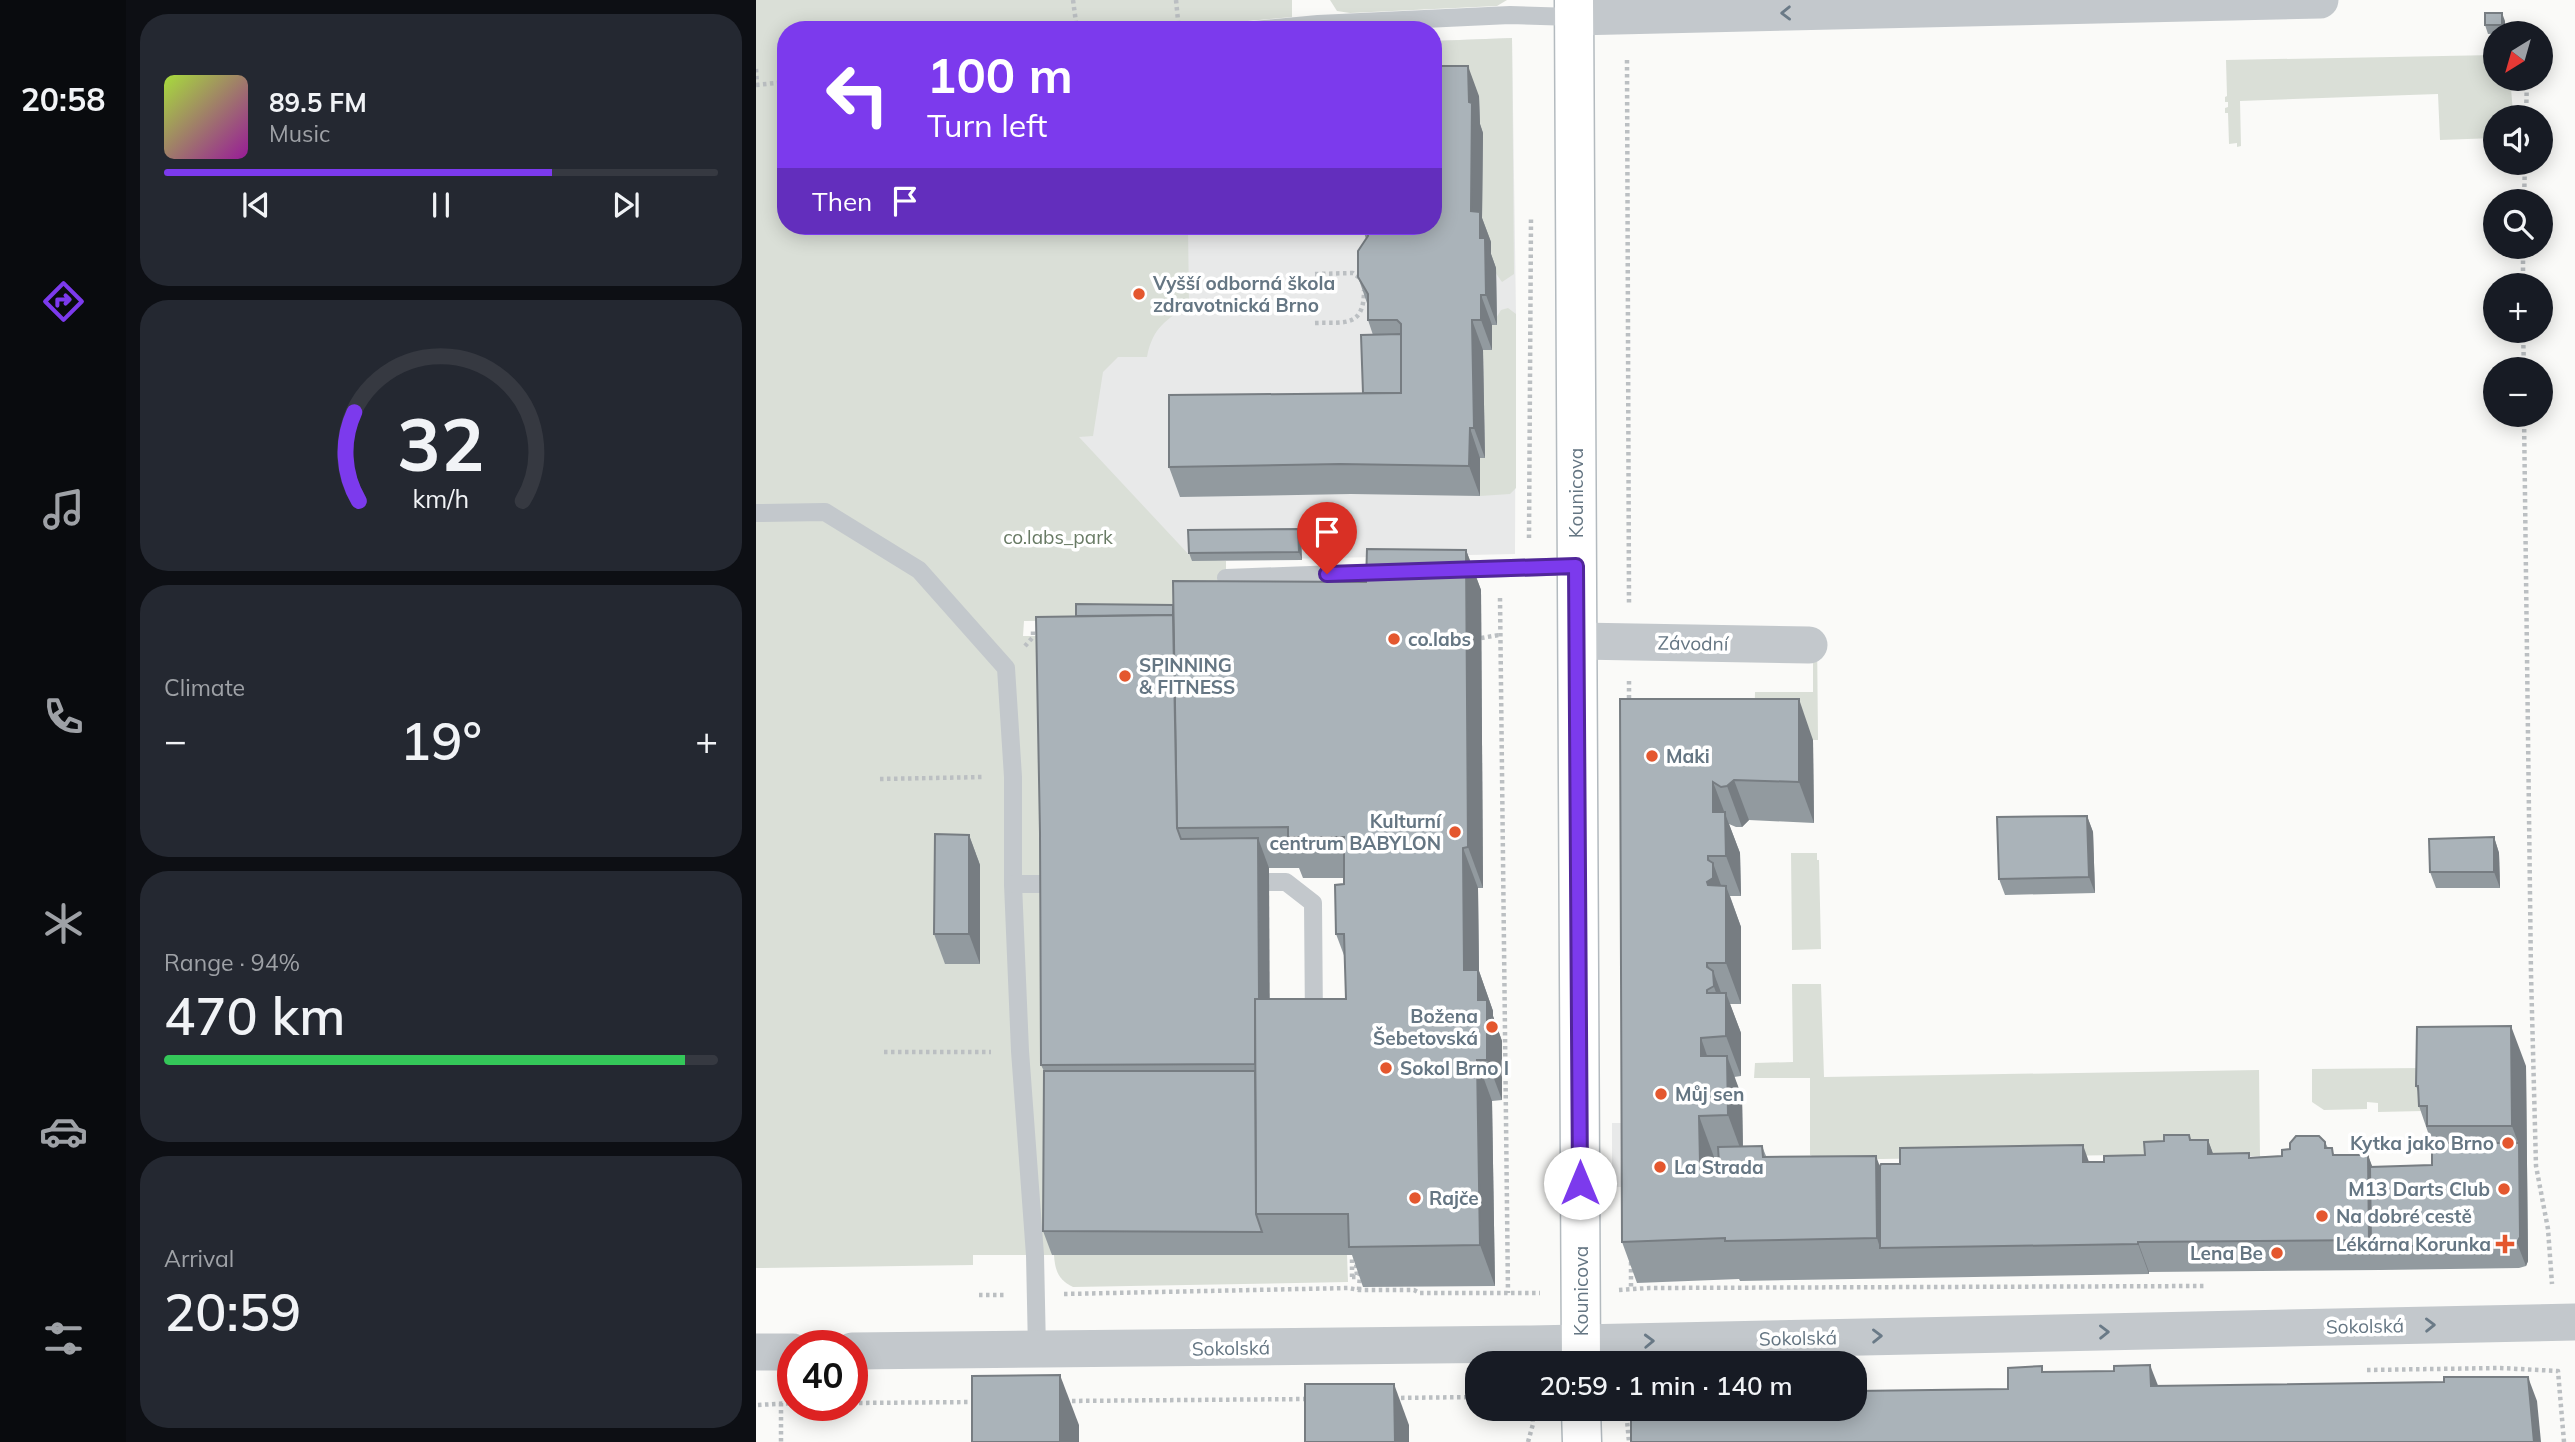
<!DOCTYPE html>
<meta charset="utf-8">
<style>
:root{--surface:#171b24;--page:#242831;--text:#f1f3f6;--muted:#9ea1a6;--line:#363941;--accent:#7c3aed}
body{margin:0;font-family:Mulish,sans-serif;background:var(--page);color:var(--text);height:100vh;display:flex;flex-direction:column;font-size:26px;white-space:nowrap}
*{box-sizing:border-box;margin:0}
p{font-size:23px;color:var(--muted)}
.icon{flex:none;width:38px;height:38px;fill:none;stroke:currentColor;stroke-width:2;stroke-linecap:round;stroke-linejoin:round}
.map{position:relative;flex:1;overflow:hidden}
.drawer{display:flex;flex-direction:column;gap:14px;padding:14px;background:#0d0f14;width:630px}
.drawer>*{flex:none}
.top-card{position:absolute;left:21px;top:21px;width:665px;height:214px;border-radius:28px;box-shadow:0 4px 18px #0003;background:#7c3aed;color:#fff;overflow:hidden}
.needle{width:46px;rotate:217deg}
.tools{position:absolute;left:1727px;top:21px;display:grid;gap:14px}
.tools a{display:grid;place-items:center;width:70px;height:70px;border-radius:50%;background:var(--surface);box-shadow:0 4px 18px #0003;font-size:35px}
.speed{position:absolute;left:21px;top:1330px;display:flex;gap:14px;font-size:35px;font-weight:700;text-align:center}
.speed>*{display:grid;place-content:center;width:91px;height:91px;border-radius:50%;background:var(--surface);box-shadow:0 4px 18px #0003;line-height:1}
.speed .limit{border:10px solid #d22;background:#fff;color:#111}
.pin{position:absolute;display:grid;place-items:center;width:60px;height:60px;color:#fff;margin:-72px -30px;border-radius:50% 50% 50% 0;rotate:-45deg;box-shadow:0 0 7px #0007}
.pin .icon{rotate:45deg}
.me{position:absolute;width:77px;margin:-38px;rotate:0deg;stroke-linejoin:round;filter:drop-shadow(0 0 5px #0008)}
.turn{display:flex;align-items:center;gap:24px;height:147px;padding:0 35px;font-size:32px}
.turn .icon{width:91px;height:91px;stroke-width:2.5}
.turn b{display:block;font-size:49px;line-height:60px}
.then{display:flex;align-items:center;height:66px;padding:0 35px;background:#0003;gap:14px;font-size:26px}
.big{font-size:52px;font-weight:600;line-height:1.1}
.drawer .tile{flex:1;display:flex;flex-direction:column;justify-content:center;gap:10px;min-width:0;padding:0 24px;border-radius:28px;background:var(--page)}
.drawer .dial{align-items:center;gap:0}
.dial svg{height:182px;overflow:visible;fill:none;stroke:var(--line);stroke-width:7;stroke-linecap:round;text-anchor:middle}
.dial text{fill:var(--text);stroke:none}
.song{display:flex;align-items:center;gap:21px}
.cover{width:84px;height:84px;border-radius:10px;background:linear-gradient(135deg,hsl(80 70% 55%),hsl(300 70% 35%))}
.played{height:7px;border-radius:4px;background:linear-gradient(90deg,var(--accent) 70%,var(--line) 70%)}
.keys{display:flex;justify-content:space-around;direction:ltr}
.heat{display:flex;justify-content:space-between;align-items:center;font-size:38px;direction:ltr}
.charge{height:10px;border-radius:5px;background:linear-gradient(90deg,#34c759 94%,var(--line) 0)}
.trip{position:absolute;left:709px;top:1351px;width:402px;height:70px;border-radius:28px;background:var(--surface);box-shadow:0 4px 18px #0003;font-weight:600;line-height:70px;text-align:center}
main{display:flex;flex:1;min-height:0}
.menu{display:flex;flex-direction:column;width:126px;justify-content:space-around;align-items:center;background:#090b0e;color:var(--muted)}
.menu .icon{width:49px;height:49px}
.menu .current{color:var(--accent)}
.menu b{font-size:32px;color:var(--text)}
.map>svg:first-child{display:block}
.built{fill:#e8e9e9}
.green{fill:#dadfd7}
.lines{fill:none;stroke-linecap:round;stroke-linejoin:round}
.secondary-casing{stroke:#b3babf;stroke-width:41}
.path{stroke:#bbbfc2;stroke-width:4.5;stroke-dasharray:3.5 3.5;stroke-linecap:butt}
.lane{stroke:#c3c8cc;stroke-width:18}
.street{stroke:#c3c8cc;stroke-width:37}
.secondary{stroke:#fff;stroke-width:38}
.wall{fill:#929a9f;fill-rule:evenodd}
.shaded-wall{fill:#777d82}
.building{fill:#aab3b9;stroke:#777d82;stroke-width:2}
.oneway{stroke:#6a7a87}
.route-casing{stroke:#51269a;stroke-width:18}
.route{stroke:#7c3aed;stroke-width:12}
.poi-dot{fill:#e4572e;stroke:#fff;stroke-width:2.5}
.labels{text-anchor:middle;stroke-width:7;stroke-linejoin:round;paint-order:stroke}
.poi-label{font-size:19px;font-weight:bold;fill:#657683;stroke:#fff;text-anchor:start}
.street-label{font-size:19px;fill:#657683;stroke:#fff}
.park-label{font-size:19px;fill:#687a64;stroke:#fff}
</style>
<main>
<nav class="menu">
<b>20:58</b>
<svg class="icon current" aria-label="directions" viewBox="0 0 24 24"><path d="M12 3l9 9-9 9-9-9zM9 14v-3h6M13 9l2 2-2 2"/></svg>
<svg class="icon" aria-label="music" viewBox="0 0 24 24"><path d="M9 18V5l10-2v13"/><circle cx="6" cy="18" r="3"/><circle cx="16" cy="16" r="3"/></svg>
<svg class="icon" aria-label="phone" viewBox="0 0 24 24"><path d="M5 4h4l2 5-3 2q2 4 5 5l2-3 5 2v4C11 20 4 13 5 4z"/></svg>
<svg class="icon" aria-label="climate" viewBox="0 0 24 24"><path d="M12 3v18M4 7l16 10M4 17L20 7"/></svg>
<svg class="icon" aria-label="car" viewBox="0 0 24 24"><path d="M5 17H2v-5l4-1 3-4h7l3 4 3 1v5h-3M9 17h6M6 11h13"/><circle cx="7" cy="17" r="2"/><circle cx="17" cy="17" r="2"/></svg>
<svg class="icon" aria-label="filters" viewBox="0 0 24 24"><path d="M4 7h16M4 17h16"/><circle cx="9" cy="7" r="2"/><circle cx="15" cy="17" r="2"/></svg>
</nav>
<section class="drawer">
<div class="tile">
<div class="song"><i class="cover"></i><div><b>89.5 FM</b><p>Music</p></div></div>
<div class="played"></div>
<div class="keys"><svg class="icon" aria-label="previous" viewBox="0 0 24 24"><path d="M18 5L8 12l10 7zM5 5v14"/></svg><svg class="icon" aria-label="pause" viewBox="0 0 24 24"><path d="M8 5v14M16 5v14"/></svg><svg class="icon" aria-label="next" viewBox="0 0 24 24"><path d="M6 5l10 7-10 7zM19 5v14"/></svg></div>
</div>
<div class="tile dial"><svg viewBox="0 0 100 80">
<path d="M14 69A42 42 0 1 1 86 69"/>
<path d="M14 69A42 42 0 0 1 12 30" stroke="#7c3aed"/>
<text x="50" y="56" font-size="32" font-weight="700">32</text>
<text x="50" y="72" font-size="11">km/h</text>
</svg></div>
<div class="tile"><p>Climate</p>
<div class="heat"><a>−</a><b class="big">19°</b><a>+</a></div>
</div>
<div class="tile"><p>Range · 94%</p><b class="big">470 km</b><div class="charge"></div></div>
<div class="tile"><p>Arrival</p><b class="big">20:59</b></div>
</section>
<div class="map">
<svg width="1819" height="1442" viewBox="0 0 1819 1442">
<rect width="100%" height="100%" fill="#fafaf8"/>
<g class="built">
<path d="M756,38L760,314L759,554L436,561L30,226H677V41Z"/>
<rect x="856" y="1123" width="13" height="64"/>
</g>
<g class="green">
<path d="M0,0H536V17L481,22V30H30V226H432L433,303C410,322 397,326 391,357H362L347,372L337,436L323,437L436,558L470,561V578L421,620L268,621L267,636H290L296,1095V1255H217V1265L0,1268Z"/>
<path d="M574,0H751L741,6L594,13L581,11Z"/>
<path d="M756,38L758,274L746,282C713,240 728,180 727,133L724,132L723,97L677,96V41Z"/>
<path d="M1739,55L1740,79H1754L1757,81L1755,88L1757,113H1755V117H1740L1739,138L1684,140L1682,94L1484,101L1485,146L1481,147V143L1473,144L1472,113H1469V108L1472,107V102H1469V97L1471,96L1470,60Z"/>
<path d="M752,308L760,314V488L754,494L724,496V458L729,457L727,350H736V325L745,310Z"/>
<path d="M1057,632L1061,633L1062,740L998,739L999,692H1057Z"/>
<path d="M1035,853H1061V860H1063L1065,949L1036,950Z"/>
<path d="M1036,984H1065L1068,1077L1503,1070L1504,1156L1359,1157V1155L1065,1160L1054,1155V1078H998L999,1063L1037,1062Z"/>
<path d="M1666,1068L1667,1111L1622,1112V1103L1611,1102V1109L1568,1110L1556,1102V1069Z"/>
<path d="M591,1254L592,1282L317,1287C302,1280 299,1270 298,1255Z"/>
</g>
<g class="lines">
<defs>
<g id="secondary">
<path d="M818,0L825,1363"/>
<path d="M825,1409L826,1442"/>
</g>
</defs>
<use href="#secondary" class="secondary-casing"/>
<g class="path">
<path d="M317,0L321,30"/>
<path d="M420,0L423,30"/>
<path d="M871,60L873,603"/>
<path d="M0,69L1,85"/>
<path d="M0,85L30,82"/>
<path d="M1770,117L1771,79"/>
<path d="M1768,201L1769,163"/>
<path d="M559,274L597,273L605,279"/>
<path d="M1767,285V247"/>
<path d="M559,323C589,322 608,328 608,290"/>
<path d="M1767,331L1768,369"/>
<path d="M1768,415L1775,974L1780,1166L1792,1229L1796,1284"/>
<path d="M773,538L775,218"/>
<path d="M744,598L752,1293"/>
<path d="M725,638L743,635"/>
<path d="M269,646L277,637V631H286"/>
<path d="M873,681V704"/>
<path d="M124,779L228,777"/>
<path d="M128,1052H235"/>
<path d="M875,1262V1289"/>
<path d="M596,1277V1258L601,1259"/>
<path d="M596,1277H601L600,1262"/>
<path d="M603,1290L604,1272"/>
<path d="M863,1290L893,1288L1449,1286"/>
<path d="M308,1294L592,1288L603,1290H658L664,1293H784"/>
<path d="M223,1295H250"/>
<path d="M1611,1370L1744,1368L1802,1371L1808,1442"/>
<path d="M638,1398L721,1397"/>
<path d="M309,1401L552,1399"/>
<path d="M25,1403V1442"/>
<path d="M96,1403L220,1402"/>
<path d="M2,1405L37,1403"/>
<path d="M870,1409L873,1442"/>
<path d="M772,1442L777,1424L776,1409"/>
</g>
<g class="lane">
<path d="M498,30L562,24L754,15L818,17"/>
<path d="M0,513L69,512L163,570L250,668L257,777V884L264,1051L279,1255L281,1350"/>
<path d="M694,570L820,566"/>
<path d="M470,578L635,572"/>
<path d="M513,882H530L557,903L558,1023"/>
<path d="M257,884H295"/>
</g>
<g class="street">
<path d="M818,17L1564,0"/>
<path d="M822,641L1053,645"/>
<path d="M96,1351L775,1344L1819,1322"/>
<path d="M0,1352H37"/>
</g>
<use href="#secondary" class="secondary"/>
</g>
<g class="wall">
<path d="M1749,21V33L1732,34L1729,25Z"/>
<path d="M723,96L724,124L727,133L726,218L735,242V254L740,268L741,325H736V350H727L729,458H724V496L595,494L424,497L413,467L607,393L617,335L612,320V306L602,277L610,239L606,226Z"/>
<path d="M177,226H265L177,227Z"/>
<path d="M542,529L545,537L546,560L436,561L433,553Z"/>
<path d="M710,550L725,590L727,888H722L723,971L737,1011V1016L746,1041V1100L736,1101L739,1286L607,1287L596,1255H296L287,1231L288,1071L285,1065L320,616L610,582ZM512,868H543L547,878H588V884L580,934L589,958L590,999H513Z"/>
<path d="M864,699L1057,740L1058,823L993,820L986,827H980L973,824L984,853L985,896H974L985,927V1004H974L985,1033V1076L978,1077L986,1097L987,1146H1006L1010,1156L1124,1166L1348,1162L1389,1155L1408,1141L1433,1135L1435,1140H1452L1457,1154L1494,1157L1526,1156L1534,1149L1569,1142L1572,1148L1579,1155H1612L1616,1167L1676,1165V1144L1663,1106L1662,1091L1660,1086L1770,1066L1772,1261L1770,1266L1763,1268L1624,1270L1393,1272V1274L984,1281L983,1279L881,1283L866,1242ZM958,1157H963V1163H958Z"/>
<path d="M1331,816L1337,832L1339,893L1249,895L1243,879Z"/>
<path d="M213,835L224,865V964H189L178,934Z"/>
<path d="M1738,837L1743,853L1744,888H1680L1674,872Z"/>
</g>
<g class="shaded-wall">
<path d="M1746,13L1749,21V33L1746,25Z"/>
<path d="M712,66L723,96L724,124L727,133L726,218L735,242V254L740,268L741,325L730,295L715,211Z"/>
<path d="M725,295L736,325V350L725,320Z"/>
<path d="M716,320L727,350L729,458L718,428Z"/>
<path d="M714,428L724,458V496L713,466Z"/>
<path d="M542,529L545,537L546,560L543,552Z"/>
<path d="M710,550L725,590L727,888L712,847Z"/>
<path d="M1043,699L1057,740L1058,823L1043,782Z"/>
<path d="M978,780L993,820L986,827L971,786Z"/>
<path d="M957,782L984,853L985,896L970,856L957,812Z"/>
<path d="M1331,816L1337,832L1339,893L1333,877Z"/>
<path d="M213,835L224,865V964L213,934Z"/>
<path d="M1738,837L1743,853L1744,888L1738,872Z"/>
<path d="M502,838L513,868L515,1214L503,1064Z"/>
<path d="M707,848L722,888L723,971L737,1011V1016L746,1041V1100L731,1060L708,970Z"/>
<path d="M952,856L957,870V863L970,899V886L985,927V1004L970,963L952,885Z"/>
<path d="M951,963L958,980L957,971L970,1006V993L985,1033V1076L970,1036V1021L951,967Z"/>
<path d="M1755,1026L1770,1066L1772,1261L1770,1266L1761,1243L1763,1145L1756,1126Z"/>
<path d="M945,1038L959,1079L945,1056Z"/>
<path d="M971,1056L986,1097L987,1156L972,1115Z"/>
<path d="M721,1060L736,1101L739,1286L724,1245Z"/>
<path d="M943,1116L958,1157L959,1203L944,1162Z"/>
<path d="M1452,1140L1463,1170L1452,1154Z"/>
<path d="M1327,1145L1338,1176L1327,1162Z"/>
<path d="M1612,1155L1623,1185L1615,1247L1613,1240Z"/>
<path d="M1120,1156L1135,1196L1124,1248L1121,1238Z"/>
<path d="M1382,1242L1393,1272V1274L1382,1244Z"/>
<path d="M1394,1365L1403,1388L1395,1386Z"/>
<path d="M304,1375L323,1425V1442H304Z"/>
<path d="M1772,1377L1781,1401L1785,1442H1778Z"/>
<path d="M638,1384L653,1425V1442H639Z"/>
</g>
<g class="building">
<rect x="1729" y="13" width="17" height="12"/>
<path d="M677,66H712L713,102L716,103L715,211L724,212V238H729L730,295H725V320H716L718,428H714L713,466L584,464L413,467V395L645,393V324L641,320H612V294L602,277V251L612,236V226H677Z"/>
<path d="M645,334V393H607L605,335Z"/>
<path d="M542,529L543,552L433,553L432,530Z"/>
<path d="M611,549L710,550L712,847L707,848L708,970H722V1000H731V1060H721L724,1245L593,1247L592,1214H500L499,999H590L588,934H580L579,885L588,884V837H532V827L421,828L417,581L610,582Z"/>
<path d="M320,604L417,605V615L320,616Z"/>
<path d="M417,615L421,828L425,839L502,838L503,999H499V1064L285,1065L284,833L280,617Z"/>
<path d="M864,699H1043V782L978,780L971,786L965,787L957,782V812H969L970,856H952V860L957,863V878L951,882L952,885L970,886V963H951V967L957,971L958,986L951,990V993H970V1036L945,1038V1056H971L972,1115L943,1116L944,1162L963,1163L962,1147L1006,1146L1007,1157L1120,1156L1121,1238L969,1241V1238L866,1242Z"/>
<path d="M1331,816L1333,877L1243,879L1241,817Z"/>
<path d="M179,834L213,835V934H178Z"/>
<path d="M1738,837V872H1674L1673,839Z"/>
<path d="M1755,1026L1756,1126H1671V1106H1663L1662,1086H1660L1661,1027Z"/>
<path d="M288,1071H499L500,1214L506,1232L287,1231Z"/>
<path d="M1408,1135H1433L1434,1140H1452V1154L1493,1153V1158L1526,1156V1150L1534,1149V1143L1540,1136H1563L1569,1142V1148H1576L1577,1155H1612L1613,1240L1382,1242V1244L1124,1248V1166L1125,1164H1144V1148L1327,1145V1162H1348V1156L1389,1155L1388,1142L1408,1141Z"/>
<path d="M1676,1143H1763L1764,1237L1761,1243L1754,1244L1615,1247L1614,1167L1676,1165Z"/>
<path d="M1394,1365L1395,1386L1688,1382V1377H1772L1778,1442H875V1409H1099V1391L1252,1389V1368L1286,1366V1372L1358,1371V1366Z"/>
<path d="M304,1375V1442H216V1376Z"/>
<path d="M549,1384H638L639,1442H549Z"/>
</g>
<defs><path id="oneway-chevron" d="M-2-3.5L2.5 0L-2 3.5" fill="none" stroke-width="1.6" stroke-linecap="round" stroke-linejoin="round" transform="scale(1.75)"/></defs>
<g class="oneway">
<use href="#oneway-chevron" transform="translate(1030 13) rotate(179)"/>
<use href="#oneway-chevron" transform="translate(1674 1325) rotate(-1)"/>
<use href="#oneway-chevron" transform="translate(1348 1332) rotate(-1)"/>
<use href="#oneway-chevron" transform="translate(1121 1336) rotate(-1)"/>
<use href="#oneway-chevron" transform="translate(893 1341) rotate(-2)"/>
</g>
<g class="lines">
<defs>
<path id="route" d="M571,574L820,566L824,1183"/>
</defs>
<use href="#route" class="route-casing"/>
<use href="#route" class="route"/>
</g>
<g class="poi-dot">
<circle cx="383" cy="294" r="7"/>
<circle cx="638" cy="639" r="7"/>
<circle cx="369" cy="676" r="7"/>
<circle cx="896" cy="756" r="7"/>
<circle cx="699" cy="832" r="7"/>
<circle cx="736" cy="1027" r="7"/>
<circle cx="630" cy="1068" r="7"/>
<circle cx="905" cy="1094" r="7"/>
<circle cx="1752" cy="1143" r="7"/>
<circle cx="904" cy="1167" r="7"/>
<circle cx="1748" cy="1189" r="7"/>
<circle cx="659" cy="1198" r="7"/>
<circle cx="1566" cy="1216" r="7"/>
<path d="M1745.5 1233.5h7v7h7v7h-7v7h-7v-7h-7v-7h7z"/>
<circle cx="1521" cy="1253" r="7"/>
</g>
<g class="labels">
<g class="poi-label">
<text x="397" y="290">Vyšší odborná škola<tspan x="397" dy="22">zdravotnická Brno</tspan></text>
<text x="652" y="646">co.labs</text>
<text x="383" y="672">SPINNING<tspan x="383" dy="22">&amp; FITNESS</tspan></text>
<text x="910" y="763">Maki</text>
<text x="685" y="828" text-anchor="end">Kulturní<tspan x="685" dy="22">centrum BABYLON</tspan></text>
<text x="722" y="1023" text-anchor="end">Božena<tspan x="722" dy="22">Šebetovská</tspan></text>
<text x="644" y="1075">Sokol Brno I</text>
<text x="919" y="1101">Můj sen</text>
<text x="1738" y="1150" text-anchor="end">Kytka jako Brno</text>
<text x="918" y="1174">La Strada</text>
<text x="1734" y="1196" text-anchor="end">M13 Darts Club</text>
<text x="673" y="1205">Rajče</text>
<text x="1580" y="1223">Na dobré cestě</text>
<text x="1735" y="1251" text-anchor="end">Lékárna Korunka</text>
<text x="1507" y="1260" text-anchor="end">Lena Be</text>
</g>
<g class="street-label">
<text transform="translate(820 493) rotate(-90)" y="7">Kounicova</text>
<text transform="translate(937 643) rotate(1)" y="7">Závodní</text>
<text transform="translate(825 1291) rotate(-90)" y="7">Kounicova</text>
<text transform="translate(1609 1326) rotate(-1)" y="7">Sokolská</text>
<text transform="translate(1042 1338) rotate(-1)" y="7">Sokolská</text>
<text transform="translate(475 1348) rotate(-1)" y="7">Sokolská</text>
</g>
<g class="park-label">
<text x="302" y="544">co.labs_park</text>
</g>
</g>
</svg>
<div class="tools">
<a><svg class="needle" viewBox="-14 -14 28 28"><path d="M0-13l5 13h-10z" fill="#e53935"/><path d="M0 13l5-13h-10z" fill="#9ea1a6"/></svg></a>
<a><svg class="icon" aria-label="sound" viewBox="0 0 24 24"><path d="M4 9h4l5-4v14l-5-4H4zM17 9q2 3 0 6"/></svg></a>
<a><svg class="icon" aria-label="search" viewBox="0 0 24 24"><circle cx="10" cy="10" r="6"/><path d="M15 15l6 6"/></svg></a>
<a>+</a>
<a>−</a>
</div>
<div class="speed"><div class="limit">40</div></div>
<div class="pin" style="left:571px;top:574px;background:#d93025"><svg class="icon" aria-label="arrive" viewBox="0 0 24 24"><path d="M6 21V4h12l-3 4 3 4H6"/></svg></div>
<svg class="me" style="left:824px;top:1183px" viewBox="-20 -20 40 40"><circle r="19" fill="#fff"/><path d="M0-13L10 11 0 6-10 11z" fill="#7c3aed"/></svg>
<div class="trip">20:59 · 1 min · 140 m</div>
<div class="top-card">
<div class="turn"><svg class="icon" aria-label="left" viewBox="0 0 24 24"><path d="M17 20v-9H6M10 6l-5 5 5 5"/></svg><div><b>100 m</b>Turn left</div></div>
<div class="then">Then<svg class="icon" aria-label="arrive" viewBox="0 0 24 24"><path d="M6 21V4h12l-3 4 3 4H6"/></svg></div>
</div>
</div>
</main>
